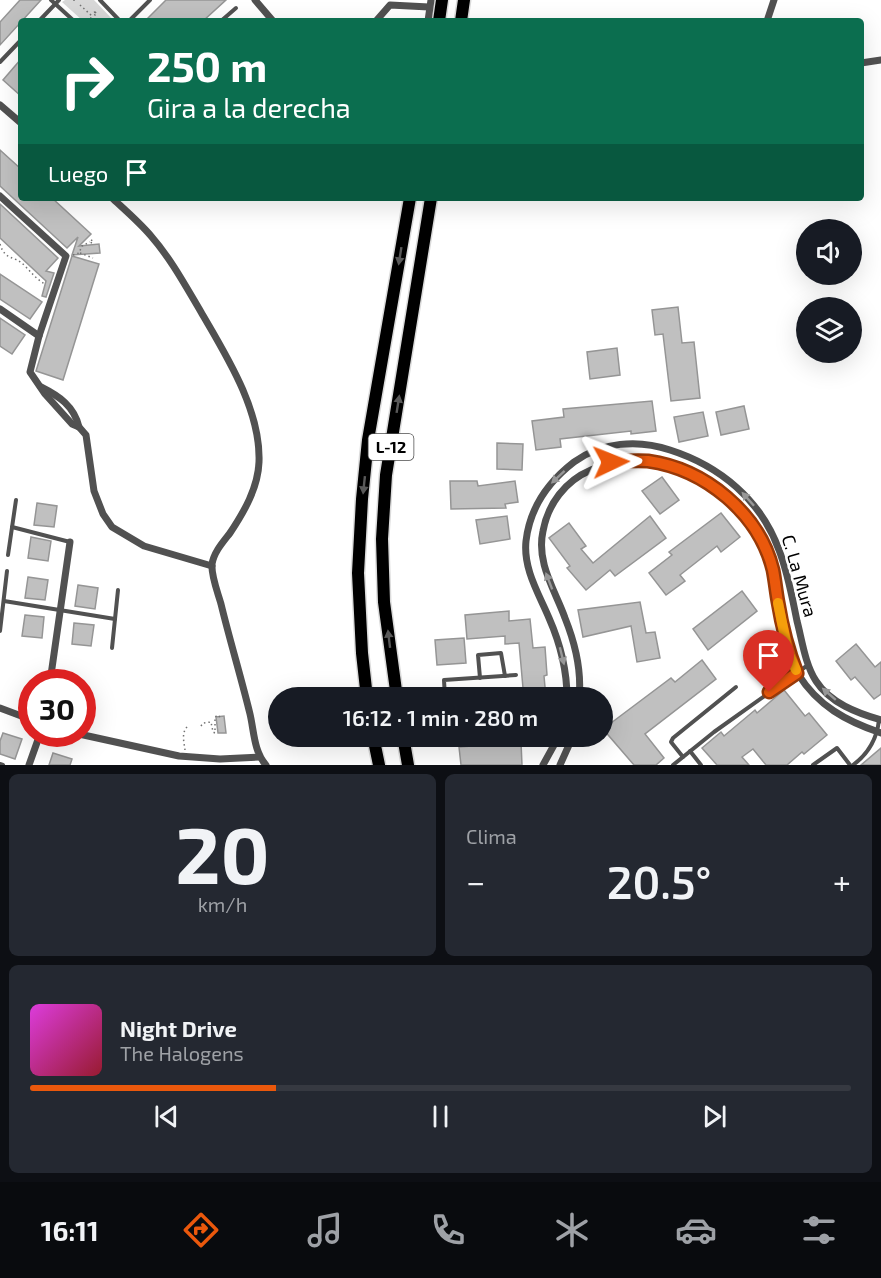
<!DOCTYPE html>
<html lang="es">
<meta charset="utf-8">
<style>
:root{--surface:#171b24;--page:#242831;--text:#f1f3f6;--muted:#9ea1a6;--line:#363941;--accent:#ea580c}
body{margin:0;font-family:"Exo 2",sans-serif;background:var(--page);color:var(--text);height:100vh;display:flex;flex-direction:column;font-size:22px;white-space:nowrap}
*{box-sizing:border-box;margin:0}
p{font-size:20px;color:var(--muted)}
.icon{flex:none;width:33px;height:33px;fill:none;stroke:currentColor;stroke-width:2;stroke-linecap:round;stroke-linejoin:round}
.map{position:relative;height:765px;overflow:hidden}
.details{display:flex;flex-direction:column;gap:9px;padding:9px;background:#0d0f14;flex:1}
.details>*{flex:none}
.hud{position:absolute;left:18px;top:18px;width:846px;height:183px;border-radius:6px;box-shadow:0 6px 24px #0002;background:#0b6e4f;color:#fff;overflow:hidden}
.buttons{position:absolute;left:796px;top:219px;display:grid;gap:12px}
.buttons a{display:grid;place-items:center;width:66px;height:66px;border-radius:50%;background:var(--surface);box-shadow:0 6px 24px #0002;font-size:30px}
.speed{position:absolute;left:18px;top:669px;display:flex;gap:12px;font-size:30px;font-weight:700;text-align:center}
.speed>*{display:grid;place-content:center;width:78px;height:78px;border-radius:50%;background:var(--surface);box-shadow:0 6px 24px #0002;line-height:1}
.speed .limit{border:9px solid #d22;background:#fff;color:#111}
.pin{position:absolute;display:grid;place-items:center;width:51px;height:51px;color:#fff;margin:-62px -26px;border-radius:50% 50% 50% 0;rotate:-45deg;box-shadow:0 0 6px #0007}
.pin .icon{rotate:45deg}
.me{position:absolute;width:66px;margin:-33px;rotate:88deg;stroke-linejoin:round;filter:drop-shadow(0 0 4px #0008)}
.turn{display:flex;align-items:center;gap:21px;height:126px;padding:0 30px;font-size:27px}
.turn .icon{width:78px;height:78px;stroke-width:2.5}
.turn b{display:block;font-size:42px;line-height:51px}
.then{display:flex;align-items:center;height:57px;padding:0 30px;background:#0003;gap:12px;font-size:22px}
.big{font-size:45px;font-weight:600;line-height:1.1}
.details .widget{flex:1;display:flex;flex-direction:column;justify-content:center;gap:9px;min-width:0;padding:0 21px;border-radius:9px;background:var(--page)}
.details .dial{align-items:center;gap:0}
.dial b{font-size:78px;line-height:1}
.song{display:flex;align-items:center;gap:18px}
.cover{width:72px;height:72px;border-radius:9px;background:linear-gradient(135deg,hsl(300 70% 55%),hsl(350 70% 35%))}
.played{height:6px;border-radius:3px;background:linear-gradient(90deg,var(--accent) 30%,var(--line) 30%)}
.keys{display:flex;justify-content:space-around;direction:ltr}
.heat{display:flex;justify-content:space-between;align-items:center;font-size:33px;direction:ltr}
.details .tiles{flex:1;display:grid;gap:9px;grid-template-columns:1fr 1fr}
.widget:last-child{grid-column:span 2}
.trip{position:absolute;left:268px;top:687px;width:345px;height:60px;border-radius:30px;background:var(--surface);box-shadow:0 6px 24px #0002;font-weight:600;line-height:60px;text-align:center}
.tab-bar{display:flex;height:96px;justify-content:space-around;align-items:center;background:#090b0e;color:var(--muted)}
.tab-bar .icon{width:42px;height:42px}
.tab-bar .active{color:var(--accent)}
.tab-bar b{font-size:27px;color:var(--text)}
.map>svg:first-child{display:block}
.green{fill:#d8d8d8}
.building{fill:#c0c0c0;stroke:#959595;stroke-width:1.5}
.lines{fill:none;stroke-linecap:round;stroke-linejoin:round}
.highway-casing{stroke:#dbdbdb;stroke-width:15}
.path{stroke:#737373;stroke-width:1.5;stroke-dasharray:1.5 3;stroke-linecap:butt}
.lane{stroke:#515151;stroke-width:4}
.street{stroke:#515151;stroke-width:7}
.highway{stroke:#000;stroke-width:12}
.oneway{fill:#595959}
.oneway2{fill:#979797}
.route-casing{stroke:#983908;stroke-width:15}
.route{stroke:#ea580c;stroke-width:10}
.slow{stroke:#f59e0b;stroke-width:10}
.labels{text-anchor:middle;stroke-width:5;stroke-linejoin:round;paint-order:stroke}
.shield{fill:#fff;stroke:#4c4c4c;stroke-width:1.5}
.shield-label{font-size:16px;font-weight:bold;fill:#000}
.street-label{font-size:18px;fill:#000;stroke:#fff}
</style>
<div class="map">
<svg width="881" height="765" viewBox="0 0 881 765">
<rect width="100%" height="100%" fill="#fff"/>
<path class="green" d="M65,0H94L114,21H83L62,2Z"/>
<g class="building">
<path d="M20,0H41L0,45V22Z"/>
<path d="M166,0H226L203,21H145Z"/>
<path d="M21,59V96L3,80Z"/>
<path d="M0,150L21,169V198H52L91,234L79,246L99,244L100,253L72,255L78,237L67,248L0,186Z"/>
<path d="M0,204L58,258L46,271L54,273L46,297L42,296L46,281L0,238Z"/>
<path d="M72,256L99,264L63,380L36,371Z"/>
<path d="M0,274L42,302L30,319L0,299Z"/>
<path d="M678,307L682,343L694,342L700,398L671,401L663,334L655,335L652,310Z"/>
<path d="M0,318L25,335L12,354L0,346Z"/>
<path d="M617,348L620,375L590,379L587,352Z"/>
<path d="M652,401L656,431L631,434V431L560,439L561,447L536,450L532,421L564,417L563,409Z"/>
<path d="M744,406L749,429L721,435L716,412Z"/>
<path d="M703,412L708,436L679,442L674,417Z"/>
<path d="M497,443L523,444L522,470L497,469Z"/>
<path d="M662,477L679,500L660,514L642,491Z"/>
<path d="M450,481H477L478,486L515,481L518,502L505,504L506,508L451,509Z"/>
<path d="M37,503L57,506L54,527L34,525Z"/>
<path d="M721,513L740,537L721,552L717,546L680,575L685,581L666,595L649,573L672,555L669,552Z"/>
<path d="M507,516L510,539L480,544L476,520Z"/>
<path d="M650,516L666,538L615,576L610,570L586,590L567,568L570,566L549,538L569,523L586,546L581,549L593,563Z"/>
<path d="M31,537L51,541L48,561L28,558Z"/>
<path d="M28,577L48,580L45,600L25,598Z"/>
<path d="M78,585L98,588L95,609L75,606Z"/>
<path d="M742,591L757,611L708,650L693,629Z"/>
<path d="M640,602L646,633L655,632L660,658L637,662L631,626L583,637L578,610Z"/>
<path d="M509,611V621L530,619L533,648L545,647L547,675L544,676L546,698H468V692L523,688L519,643L505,644V636L467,639L465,615Z"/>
<path d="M25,615L44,617L42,638L22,636Z"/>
<path d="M74,623L94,625L91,646L72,644Z"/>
<path d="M464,638L466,663L437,665L435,640Z"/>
<path d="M856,644L875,667L881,662V694L874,699L855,677L851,680L836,661Z"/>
<path d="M702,660L716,679L645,734L664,758L656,765H634L603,729L671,678L675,682Z"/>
<path d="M784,690L805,716L809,713L827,735L804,754L802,752L787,765H766L753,749L742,757L749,765H717L702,748L721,732L724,736L755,710L757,713Z"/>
<path d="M224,716L226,733H218L216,717Z"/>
<path d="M3,733L22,739L15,759L0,754V741Z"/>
<path d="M521,742L522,765H461L459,747Z"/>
<path d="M881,748V765H861Z"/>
<path d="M53,753L72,759L70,765H49Z"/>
</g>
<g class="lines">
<defs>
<g id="highway">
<path d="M439,21L442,0"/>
<path d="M461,21L464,0"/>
<path d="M367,698L362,653L358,573L362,499L368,440L410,198"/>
<path d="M397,698L384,602L382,539L386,475L431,198"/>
<path d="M373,736L379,765"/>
<path d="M403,736L408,765"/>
</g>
</defs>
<use href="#highway" class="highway-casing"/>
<g class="path">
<path d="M74,0V1"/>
<path d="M80,5L92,16L89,21"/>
<path d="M95,12L97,14L95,15L93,13Z"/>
<path d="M91,240L93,241L92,243L90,242Z"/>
<path d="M0,244C5,261 14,255 24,265C31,272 36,279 45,284"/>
<path d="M80,253L93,258"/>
<path d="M73,255L79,253L82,246L90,242"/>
<path d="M201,726L203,723L211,722L213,732L215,733V717L218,715L220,717"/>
<path d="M185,750C184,742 181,732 188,726"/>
</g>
<g class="lane">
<path d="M51,0L74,21"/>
<path d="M100,0L120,21"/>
<path d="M39,21L59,0"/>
<path d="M129,21L150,0"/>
<path d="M221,21L236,8"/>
<path d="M0,62L21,40"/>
<path d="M12,527L70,542"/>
<path d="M8,555L16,500"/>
<path d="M4,601L115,619"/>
<path d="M0,631L7,571"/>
<path d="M112,648L118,590"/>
<path d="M480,678L478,655L501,653L505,676"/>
<path d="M445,698L444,680L516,675"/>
<path d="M690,751L701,765"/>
<path d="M683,757L671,742L673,738L736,687"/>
<path d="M0,764L3,765"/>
<path d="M673,765L714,732L808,665"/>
<path d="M813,765L837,748L850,765"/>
<path d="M853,765C868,754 877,738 879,720"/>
</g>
<g class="street">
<path d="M255,0L273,21"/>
<path d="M376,21L390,5L429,7"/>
<path d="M428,21L431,0"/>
<path d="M767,21L774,0"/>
<path d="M861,63L881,60"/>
<path d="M0,105L21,123"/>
<path d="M0,196L66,256L39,336L30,372L45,394L72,424L79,427L86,435L94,491L103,514L112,527L144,546L212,566"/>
<path d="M112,198C125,210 139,222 151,236C171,259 185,285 201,312C226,355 261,410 259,462C258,488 244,512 230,533C223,542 214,552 212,564C211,576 218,593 221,604C230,641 241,677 250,714C254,731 254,752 266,765"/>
<path d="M0,309L39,336"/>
<path d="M41,387C59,396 74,406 79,427"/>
<path d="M50,682L70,542"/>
<path d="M567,698C567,670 560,643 549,618C539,594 523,569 526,541C530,507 548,482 574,462C601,442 638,439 670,450C720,466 761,500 779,550C788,573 792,597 797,621C802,640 805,664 816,681C830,703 857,713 881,720"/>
<path d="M579,698C582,670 575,643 565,618C555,590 536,563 543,531C548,504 565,481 591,470C650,444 724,478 756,531C762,543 769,556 772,569C782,603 779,642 798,674C818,706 846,721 881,733"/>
<path d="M0,708L32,720"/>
<path d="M79,734L179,756L220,759L259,757"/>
<path d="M29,765L40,734"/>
<path d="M543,765L559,736"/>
<path d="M560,765L573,736"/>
</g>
<use href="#highway" class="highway"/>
</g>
<defs><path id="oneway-solid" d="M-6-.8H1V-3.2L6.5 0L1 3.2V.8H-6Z" transform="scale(1.5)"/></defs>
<g class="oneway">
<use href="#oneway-solid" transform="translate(400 256) rotate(99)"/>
<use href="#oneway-solid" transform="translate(398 404) rotate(-81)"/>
<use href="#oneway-solid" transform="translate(364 485) rotate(96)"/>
<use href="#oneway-solid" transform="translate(389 639) rotate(-97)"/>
</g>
<g class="oneway2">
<use href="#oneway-solid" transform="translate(558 477) rotate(137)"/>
<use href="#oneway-solid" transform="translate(748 499) rotate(-132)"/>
<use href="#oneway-solid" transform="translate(549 581) rotate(-111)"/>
<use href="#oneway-solid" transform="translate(562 656) rotate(76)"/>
<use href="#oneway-solid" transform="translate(829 694) rotate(-139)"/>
</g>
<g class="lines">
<defs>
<path id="route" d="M611,462C623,461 636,460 648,461C705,469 759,513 773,570C775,580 776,591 778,602C782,627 788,650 797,673L769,692"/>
</defs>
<use href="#route" class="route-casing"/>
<use href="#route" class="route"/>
<path class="slow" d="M778,603L788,652L796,670"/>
</g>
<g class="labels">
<rect class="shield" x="368.5" y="434" width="45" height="26" rx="4.5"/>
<g class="shield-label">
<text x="391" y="453">L-12</text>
</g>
<g class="street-label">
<text transform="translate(799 576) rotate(74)" y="6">C. La Mura</text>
</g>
</g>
</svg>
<div class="buttons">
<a><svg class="icon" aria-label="sound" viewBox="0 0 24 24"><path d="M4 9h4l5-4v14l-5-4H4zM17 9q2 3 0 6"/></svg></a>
<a><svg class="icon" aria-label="layers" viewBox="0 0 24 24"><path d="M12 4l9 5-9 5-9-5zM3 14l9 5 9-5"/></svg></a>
</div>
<div class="speed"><div class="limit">30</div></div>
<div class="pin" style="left:769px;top:692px;background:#d93025"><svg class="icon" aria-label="arrive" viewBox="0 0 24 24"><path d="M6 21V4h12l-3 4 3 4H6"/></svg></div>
<svg class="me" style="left:611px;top:462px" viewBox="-20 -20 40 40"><path d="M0-17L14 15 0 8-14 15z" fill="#ea580c" stroke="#fff" stroke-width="4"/></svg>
<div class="trip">16:12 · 1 min · 280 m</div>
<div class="hud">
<div class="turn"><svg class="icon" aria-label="right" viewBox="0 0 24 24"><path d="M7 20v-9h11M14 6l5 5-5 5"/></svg><div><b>250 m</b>Gira a la derecha</div></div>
<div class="then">Luego<svg class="icon" aria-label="arrive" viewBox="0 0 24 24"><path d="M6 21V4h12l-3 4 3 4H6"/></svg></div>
</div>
</div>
<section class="details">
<div class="tiles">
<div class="widget dial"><b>20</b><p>km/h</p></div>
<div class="widget"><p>Clima</p>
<div class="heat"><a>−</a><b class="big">20.5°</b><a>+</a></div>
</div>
<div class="widget">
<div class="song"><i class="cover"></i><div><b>Night Drive</b><p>The Halogens</p></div></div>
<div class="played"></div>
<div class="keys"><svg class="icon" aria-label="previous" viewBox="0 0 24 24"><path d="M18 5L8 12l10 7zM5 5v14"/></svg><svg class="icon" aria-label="pause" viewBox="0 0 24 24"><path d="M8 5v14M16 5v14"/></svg><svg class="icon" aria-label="next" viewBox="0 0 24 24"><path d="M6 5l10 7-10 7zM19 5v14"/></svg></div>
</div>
</div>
</section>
<nav class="tab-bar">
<b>16:11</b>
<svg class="icon active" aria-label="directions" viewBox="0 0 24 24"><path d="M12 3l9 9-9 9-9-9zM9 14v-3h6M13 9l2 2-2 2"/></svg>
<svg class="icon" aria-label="music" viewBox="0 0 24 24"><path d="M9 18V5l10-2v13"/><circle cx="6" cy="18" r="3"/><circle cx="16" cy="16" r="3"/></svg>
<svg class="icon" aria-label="phone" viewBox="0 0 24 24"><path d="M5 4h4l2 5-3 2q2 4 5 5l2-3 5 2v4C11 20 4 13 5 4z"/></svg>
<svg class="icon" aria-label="climate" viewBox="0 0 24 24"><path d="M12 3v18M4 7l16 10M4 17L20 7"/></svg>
<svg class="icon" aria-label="car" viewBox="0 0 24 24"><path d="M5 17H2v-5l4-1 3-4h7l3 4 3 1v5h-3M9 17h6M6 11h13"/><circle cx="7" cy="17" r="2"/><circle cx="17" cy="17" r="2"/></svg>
<svg class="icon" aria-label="filters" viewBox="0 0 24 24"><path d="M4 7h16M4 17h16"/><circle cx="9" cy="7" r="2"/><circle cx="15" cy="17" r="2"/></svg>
</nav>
